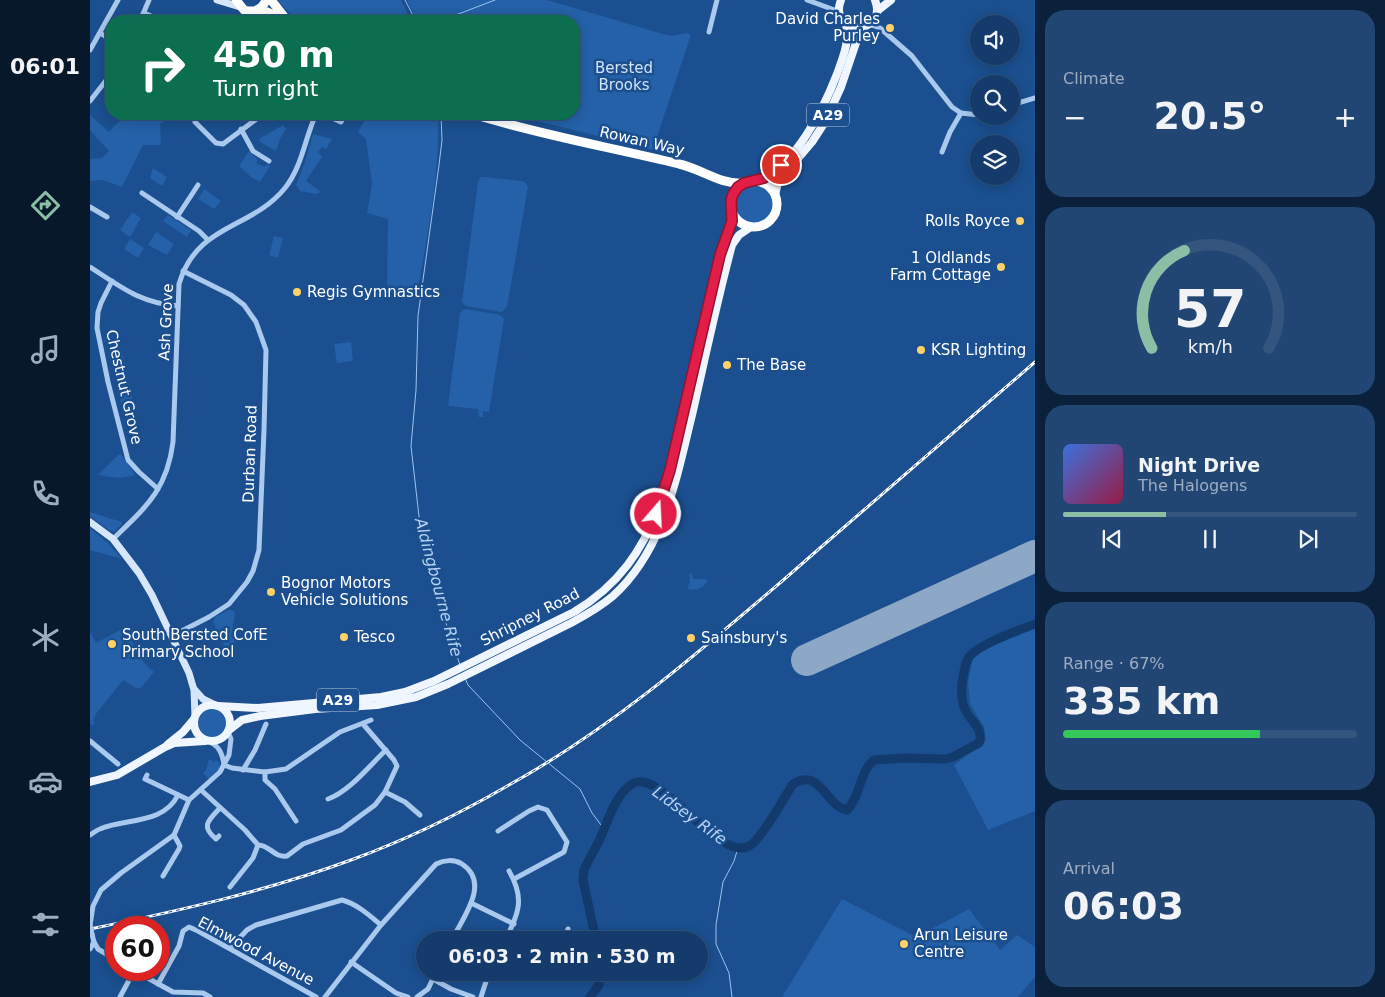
<!DOCTYPE html>
<meta charset="utf-8">
<style>
:root{--surface:#143b6b;--page:#214673;--text:#f1f3f6;--muted:#9dadc1;--line:#33557e;--accent:#8abfa5}
body{margin:0;font-family:"DejaVu Sans",sans-serif;background:var(--page);color:var(--text);height:100vh;display:flex;flex-direction:column;font-size:19px;white-space:nowrap}
*{box-sizing:border-box;margin:0}
p{font-size:16px;color:var(--muted)}
.icon{flex:none;width:28px;height:28px;fill:none;stroke:currentColor;stroke-width:2;stroke-linecap:round;stroke-linejoin:round}
.map{position:relative;flex:1;overflow:hidden}
.sheet{display:flex;flex-direction:column;gap:10px;padding:10px;background:#0b203b;width:350px}
.sheet>*{flex:none}
.top-card{position:absolute;left:15px;top:15px;width:475px;height:105px;border-radius:20px;box-shadow:0 2px 12px #0003,0 0 0 1px var(--line);background:#0b6e4f;color:#fff;overflow:hidden}
.buttons{position:absolute;left:880px;top:15px;display:grid;gap:10px}
.buttons a{display:grid;place-items:center;width:50px;height:50px;border-radius:50%;background:var(--surface);box-shadow:0 2px 12px #0003,0 0 0 1px var(--line);font-size:25px}
.speed{position:absolute;left:15px;top:916px;display:flex;gap:10px;font-size:25px;font-weight:700;text-align:center}
.speed>*{display:grid;place-content:center;width:65px;height:65px;border-radius:50%;background:var(--surface);box-shadow:0 2px 12px #0003,0 0 0 1px var(--line);line-height:1}
.speed .limit{border:8px solid #d22;background:#fff;color:#111}
.pin{position:absolute;display:grid;place-items:center;width:42px;height:42px;color:#fff;margin:-21px;border:2px solid #fff;border-radius:50%;box-shadow:0 1px 5px #0007}
.me{position:absolute;width:55px;margin:-28px;rotate:19deg;stroke-linejoin:round;filter:drop-shadow(0 0 4px #0008)}
.turn{display:flex;align-items:center;gap:18px;height:105px;padding:0 25px;font-size:22px}
.turn .icon{width:65px;height:65px;stroke-width:2.5}
.turn b{display:block;font-size:35px;line-height:42px}
.big{font-size:38px;font-weight:600;line-height:1.1}
.sheet .tile{flex:1;display:flex;flex-direction:column;justify-content:center;gap:8px;min-width:0;padding:0 18px;border-radius:20px;background:var(--page)}
.sheet .dial{align-items:center;gap:0}
.dial svg{height:130px;overflow:visible;fill:none;stroke:var(--line);stroke-width:7;stroke-linecap:round;text-anchor:middle}
.dial text{fill:var(--text);stroke:none}
.song{display:flex;align-items:center;gap:15px}
.cover{width:60px;height:60px;border-radius:8px;background:linear-gradient(135deg,hsl(220 70% 55%),hsl(340 70% 35%))}
.played{height:5px;border-radius:2px;background:linear-gradient(90deg,var(--accent) 35%,var(--line) 35%)}
.keys{display:flex;justify-content:space-around;direction:ltr}
.heat{display:flex;justify-content:space-between;align-items:center;font-size:28px;direction:ltr}
.charge{height:8px;border-radius:4px;background:linear-gradient(90deg,#34c759 67%,var(--line) 0)}
.trip{position:absolute;left:326px;top:931px;width:292px;height:50px;border-radius:25px;background:var(--surface);box-shadow:0 2px 12px #0003,0 0 0 1px var(--line);font-weight:600;line-height:50px;text-align:center}
main{display:flex;flex:1;min-height:0}
.tabs{display:flex;flex-direction:column;width:90px;justify-content:space-around;align-items:center;background:#08182b;color:var(--muted)}
.tabs .icon{width:35px;height:35px}
.tabs .current{color:var(--accent)}
.tabs b{font-size:22px;color:var(--text)}
.map>svg:first-child{display:block}
.green{fill:#2461a8}
.lines{fill:none;stroke-linecap:round;stroke-linejoin:round}
.stream{stroke:#9cc4f0;stroke-width:1}
.river{stroke:#123a6d;stroke-width:9}
.runway{stroke:#8da7c7;stroke-width:32}
.street{stroke:#a9c9ee;stroke-width:5}
.secondary{stroke:#d6e6fa;stroke-width:7}
.primary{stroke:#f0f6ff;stroke-width:8}
.highway{stroke:#fff;stroke-width:9}
.rail-casing{stroke:#fff;stroke-width:3}
.rail{stroke:#1b4f8f;stroke-width:1;stroke-dasharray:4;stroke-linecap:butt}
.street-bridge{stroke:#a9c9ee;stroke-width:5}
.route-casing{stroke:#92132f;stroke-width:12}
.route{stroke:#e11d48;stroke-width:9}
.poi-dot{fill:#ffd166;stroke:#1b4f8f;stroke-width:2}
.labels{text-anchor:middle;stroke-width:5;stroke-linejoin:round;paint-order:stroke}
.shield{fill:#1b4f8f;stroke:#bbcadd;stroke-width:1}
.shield-label{font-size:14px;font-weight:bold;fill:#fff}
.poi-label{font-size:15px;fill:#fff;stroke:#1b4f8f;text-anchor:start}
.park-label{font-size:15px;fill:#cfe3fa;stroke:#1b4f8f}
.street-label{font-size:15px;fill:#fff;stroke:#1b4f8f}
.water-label{font-size:16px;font-style:italic;fill:#b5d3f5;stroke:#1b4f8f}
</style>
<main>
<nav class="tabs">
<b>06:01</b>
<svg class="icon current" aria-label="directions" viewBox="0 0 24 24"><path d="M12 3l9 9-9 9-9-9zM9 14v-3h6M13 9l2 2-2 2"/></svg>
<svg class="icon" aria-label="music" viewBox="0 0 24 24"><path d="M9 18V5l10-2v13"/><circle cx="6" cy="18" r="3"/><circle cx="16" cy="16" r="3"/></svg>
<svg class="icon" aria-label="phone" viewBox="0 0 24 24"><path d="M5 4h4l2 5-3 2q2 4 5 5l2-3 5 2v4C11 20 4 13 5 4z"/></svg>
<svg class="icon" aria-label="climate" viewBox="0 0 24 24"><path d="M12 3v18M4 7l16 10M4 17L20 7"/></svg>
<svg class="icon" aria-label="car" viewBox="0 0 24 24"><path d="M5 17H2v-5l4-1 3-4h7l3 4 3 1v5h-3M9 17h6M6 11h13"/><circle cx="7" cy="17" r="2"/><circle cx="17" cy="17" r="2"/></svg>
<svg class="icon" aria-label="filters" viewBox="0 0 24 24"><path d="M4 7h16M4 17h16"/><circle cx="9" cy="7" r="2"/><circle cx="15" cy="17" r="2"/></svg>
</nav>
<div class="map">
<svg width="945" height="997" viewBox="0 0 945 997">
<rect width="100%" height="100%" fill="#1b4f8f"/>
<g class="green">
<path d="M188,0H311L321,21H211L198,12Z"/>
<path d="M317,0H457L573,34L582,36L596,33L601,35L566,140L591,147L588,156L419,114H484V21H327Z"/>
<path d="M36,114H82L70,124L71,145H53L32,187L13,180L0,181V159L12,158L19,151L0,130V115L19,132Z"/>
<path d="M278,114H348C350,173 338,231 328,289L297,290L298,219L277,213L282,184L276,139L268,132Z"/>
<path d="M193,125L196,129L190,139L186,151L170,142L169,139Z"/>
<path d="M223,134L242,139L236,149L232,147L228,152L232,157L216,181L231,192L226,194L210,191L206,185L214,165Z"/>
<path d="M159,151L168,160L166,163L175,167L177,164L180,166L170,182L161,177L149,166Z"/>
<path d="M63,168L77,177L72,186L60,178Z"/>
<path d="M391,177H395L432,181L436,183L438,187L417,307L412,312L376,306L372,302L388,182Z"/>
<circle cx="664" cy="205" r="20"/>
<path d="M114,189L131,201L124,209L108,199Z"/>
<path d="M42,212L51,218L40,237L30,230Z"/>
<path d="M78,215L101,230L97,237L73,221Z"/>
<path d="M66,232L84,244L77,255L58,245Z"/>
<path d="M184,236L193,238L188,258L179,255Z"/>
<path d="M40,239L54,248L48,258L34,249Z"/>
<path d="M377,309L410,315L414,319L399,412L393,411V417H389L388,409L358,406L370,313L373,310Z"/>
<path d="M17,339L32,351L43,402L33,420L34,416L17,343L13,341Z"/>
<path d="M261,342L263,361L247,363L244,344Z"/>
<path d="M31,454L45,475L43,476L28,478L8,475L28,455Z"/>
<path d="M0,512L32,522V524L25,531H20L0,516Z"/>
<path d="M0,528L18,543L32,559L0,550Z"/>
<path d="M602,573L603,579H617V582C612,589 605,591 597,589L600,582L599,574Z"/>
<path d="M139,610L144,611L145,614L141,637L145,638L143,650L134,646L123,622L125,617Z"/>
<path d="M34,628L54,663L64,672L51,688H46L33,680L6,714L3,721L5,722L2,726L0,722V632L6,643Z"/>
<path d="M945,628V811L898,830L864,765L896,741L894,727L880,704L878,682L883,658L896,648Z"/>
<circle cx="122" cy="723" r="15"/>
<path d="M119,759L124,762L126,760L130,763L129,769L119,779L113,773L116,770Z"/>
<path d="M752,899L826,937L879,909L910,950L927,935L945,947V977L928,997H692Z"/>
</g>
<g class="lines">
<g class="stream">
<path d="M315,0L326,21"/>
<path d="M350,21L405,0"/>
<path d="M351,114L352,140L349,165L328,316L326,390L321,446L331,534L343,584L370,665"/>
<path d="M375,678L378,685L430,740L490,789L502,813L514,829"/>
<path d="M642,997L639,973L626,944V925L633,882L644,861L648,848"/>
</g>
<g class="river">
<path d="M506,940L493,880L494,870C499,859 505,849 510,839C518,821 525,795 542,784C570,766 628,863 659,846C671,840 694,798 703,784C731,767 735,806 757,810C771,796 769,772 784,760L815,758L855,759L863,757L889,743C894,730 883,723 877,713C871,704 871,693 872,683C874,675 874,663 879,657C889,644 929,630 945,624"/>
<path d="M500,997L509,985L510,972"/>
</g>
<path class="runway" d="M717,660L945,556"/>
<g class="street">
<path d="M717,0L750,12"/>
<path d="M54,13L73,21"/>
<path d="M50,21L59,0"/>
<path d="M779,24L790,28L822,56L862,107L871,113L889,115"/>
<path d="M619,32L627,0"/>
<path d="M10,33L21,40"/>
<path d="M0,50L28,0"/>
<path d="M0,101L21,74"/>
<path d="M921,105L945,98"/>
<path d="M273,114H274"/>
<path d="M240,117L251,122L255,114"/>
<path d="M105,122L126,143L133,144L173,114"/>
<path d="M151,129L163,151L179,161"/>
<path d="M852,152L860,132L871,113"/>
<path d="M52,193L109,231L118,240"/>
<path d="M0,207L17,217"/>
<path d="M87,217L108,185"/>
<path d="M0,267C31,287 50,303 88,306"/>
<path d="M22,281L11,303L8,312L7,328L18,382L38,460L49,472L68,489"/>
<path d="M23,539C56,507 77,490 83,442L89,284C107,223 161,230 195,188C212,167 215,138 226,114"/>
<path d="M82,636L119,617L139,604L157,582L163,571L169,550L174,430L176,350L166,322L154,305L141,295L93,271"/>
<path d="M0,741L28,764"/>
<path d="M117,741C129,745 132,753 134,764"/>
<path d="M134,765L142,768L175,772L196,769L250,732L281,720"/>
<path d="M153,770L165,750L176,724"/>
<path d="M175,772V780L185,789L206,821"/>
<path d="M57,775L55,779L99,800"/>
<path d="M111,790L155,830L168,845L163,858L140,887"/>
<path d="M295,792L315,802L330,815"/>
<path d="M238,799C259,792 280,765 296,750"/>
<path d="M408,831L439,811L448,807L457,810L477,842L474,852L424,879"/>
<path d="M0,835C3,833 7,830 10,829C35,818 73,825 88,795"/>
<path d="M129,836L126,839C110,826 119,820 130,808"/>
<path d="M168,845C180,845 184,858 197,856L213,844L251,830L285,805L295,792L307,766L304,760L273,724"/>
<path d="M73,876L89,849L90,846L84,835"/>
<path d="M381,903L424,924"/>
<path d="M0,925L3,906L11,890L31,873L84,835L99,800L130,772L139,755L141,739L138,732"/>
<path d="M415,940C429,914 435,898 419,871"/>
<path d="M475,940L478,929"/>
<path d="M4,942L8,949L26,960"/>
<path d="M140,948L157,930L166,925L252,900C267,904 279,915 291,925"/>
<path d="M0,949L4,942L2,934"/>
<path d="M261,962L306,993L318,997"/>
<path d="M43,970L83,992L113,993L120,997"/>
<path d="M446,972L467,976L468,972"/>
<path d="M343,979L361,989L383,997"/>
<path d="M68,984L89,946L93,931L99,927L108,931L226,997"/>
<path d="M30,997L44,971"/>
<path d="M235,997L291,925L346,864C354,860 364,859 372,864C401,883 373,917 362,940"/>
<path d="M327,997L338,989L346,972"/>
<path d="M391,997L399,972"/>
</g>
<g class="secondary">
<path d="M127,0L150,7"/>
<path d="M0,522L23,539L49,573L62,595L99,673L104,690L105,716"/>
<path d="M105,690L113,699L125,705"/>
</g>
<g class="primary">
<path d="M751,0C737,35 799,37 785,0"/>
<path d="M787,11L801,0"/>
<path d="M666,181C704,169 734,108 747,74C753,57 761,39 755,22"/>
<path d="M685,195L688,182L722,142L735,122L751,87L767,40L775,26"/>
<circle cx="122" cy="723" r="18"/>
<path d="M128,706L168,708L291,697L315,692L344,681L484,612C529,585 553,550 571,502L630,255L642,221V213"/>
<path d="M139,730L152,720L170,716L225,709L287,705L326,697L358,684L481,623C496,615 510,607 523,596C574,550 586,479 602,415C615,358 627,301 642,245L649,235L661,227"/>
<path d="M78,744L93,732L104,719"/>
<path d="M0,782L27,775L75,747L84,743L115,741"/>
</g>
<g class="highway">
<path d="M146,0L154,10C164,13 172,10 176,0"/>
<path d="M181,0L196,19"/>
<path d="M167,10L177,12L198,21"/>
<path d="M383,114C450,135 520,147 589,164C612,169 630,185 654,183"/>
<circle cx="664" cy="204" r="23"/>
</g>
<defs>
<path id="rail" d="M0,929C88,911 177,891 261,860C316,840 369,814 419,785C522,728 609,652 698,576C780,504 863,433 945,362"/>
</defs>
<use href="#rail" class="rail-casing"/>
<use href="#rail" class="rail"/>
<path class="street-bridge" d="M0,925L2,934"/>
</g>
<g class="lines">
<defs>
<path id="route" d="M566,514L580,470L630,255L642,221L641,201L643,194L648,187L654,183L674,178L691,165"/>
</defs>
<use href="#route" class="route-casing"/>
<use href="#route" class="route"/>
</g>
<g class="poi-dot">
<circle cx="800" cy="28" r="5"/>
<circle cx="930" cy="221" r="5"/>
<circle cx="911" cy="267" r="5"/>
<circle cx="207" cy="292" r="5"/>
<circle cx="831" cy="350" r="5"/>
<circle cx="637" cy="365" r="5"/>
<circle cx="181" cy="592" r="5"/>
<circle cx="254" cy="637" r="5"/>
<circle cx="601" cy="638" r="5"/>
<circle cx="22" cy="644" r="5"/>
<circle cx="814" cy="944" r="5"/>
</g>
<g class="labels">
<g class="shield">
<rect x="717" y="103.5" width="42" height="23" rx="4"/>
<rect x="227" y="688.5" width="42" height="23" rx="4"/>
</g>
<g class="shield-label">
<text x="738" y="120">A29</text>
<text x="248" y="705">A29</text>
</g>
<g class="poi-label">
<text x="790" y="24" text-anchor="end">David Charles<tspan x="790" dy="17">Purley</tspan></text>
<text x="920" y="226" text-anchor="end">Rolls Royce</text>
<text x="901" y="263" text-anchor="end">1 Oldlands<tspan x="901" dy="17">Farm Cottage</tspan></text>
<text x="217" y="297">Regis Gymnastics</text>
<text x="841" y="355">KSR Lighting</text>
<text x="647" y="370">The Base</text>
<text x="191" y="588">Bognor Motors<tspan x="191" dy="17">Vehicle Solutions</tspan></text>
<text x="32" y="640">South Bersted CofE<tspan x="32" dy="17">Primary School</tspan></text>
<text x="264" y="642">Tesco</text>
<text x="611" y="643">Sainsbury's</text>
<text x="824" y="940">Arun Leisure<tspan x="824" dy="17">Centre</tspan></text>
</g>
<g class="park-label">
<text x="534" y="73">Bersted<tspan x="534" dy="17">Brooks</tspan></text>
</g>
<g class="street-label">
<text transform="translate(552 141) rotate(13)" y="5">Rowan Way</text>
<text transform="translate(76 322) rotate(-87)" y="5">Ash Grove</text>
<text transform="translate(34 387) rotate(77)" y="5">Chestnut Grove</text>
<text transform="translate(160 454) rotate(-88)" y="5">Durban Road</text>
<text transform="translate(440 617) rotate(-27)" y="5">Shripney Road</text>
<text transform="translate(166 951) rotate(28)" y="5">Elmwood Avenue</text>
</g>
<g class="water-label">
<text transform="translate(349 587) rotate(75)" y="6">Aldingbourne Rife</text>
<text transform="translate(600 815) rotate(36)" y="6">Lidsey Rife</text>
</g>
</g>
</svg>
<div class="buttons">
<a><svg class="icon" aria-label="sound" viewBox="0 0 24 24"><path d="M4 9h4l5-4v14l-5-4H4zM17 9q2 3 0 6"/></svg></a>
<a><svg class="icon" aria-label="search" viewBox="0 0 24 24"><circle cx="10" cy="10" r="6"/><path d="M15 15l6 6"/></svg></a>
<a><svg class="icon" aria-label="layers" viewBox="0 0 24 24"><path d="M12 4l9 5-9 5-9-5zM3 14l9 5 9-5"/></svg></a>
</div>
<div class="speed"><div class="limit">60</div></div>
<div class="pin" style="left:691px;top:165px;background:#d93025"><svg class="icon" aria-label="arrive" viewBox="0 0 24 24"><path d="M6 21V4h12l-3 4 3 4H6"/></svg></div>
<svg class="me" style="left:566px;top:514px" viewBox="-20 -20 40 40"><circle r="17" fill="#e11d48" stroke="#fff" stroke-width="3"/><path d="M0-11L8 9 0 5-8 9z" fill="#fff"/></svg>
<div class="trip">06:03 · 2 min · 530 m</div>
<div class="top-card">
<div class="turn"><svg class="icon" aria-label="right" viewBox="0 0 24 24"><path d="M7 20v-9h11M14 6l5 5-5 5"/></svg><div><b>450 m</b>Turn right</div></div>
</div>
</div>
<section class="sheet">
<div class="tile"><p>Climate</p>
<div class="heat"><a>−</a><b class="big">20.5°</b><a>+</a></div>
</div>
<div class="tile dial"><svg viewBox="0 0 100 80">
<path d="M14 69A42 42 0 1 1 86 69"/>
<path d="M14 69A42 42 0 0 1 34 9" stroke="#8abfa5"/>
<text x="50" y="56" font-size="32" font-weight="700">57</text>
<text x="50" y="72" font-size="11">km/h</text>
</svg></div>
<div class="tile">
<div class="song"><i class="cover"></i><div><b>Night Drive</b><p>The Halogens</p></div></div>
<div class="played"></div>
<div class="keys"><svg class="icon" aria-label="previous" viewBox="0 0 24 24"><path d="M18 5L8 12l10 7zM5 5v14"/></svg><svg class="icon" aria-label="pause" viewBox="0 0 24 24"><path d="M8 5v14M16 5v14"/></svg><svg class="icon" aria-label="next" viewBox="0 0 24 24"><path d="M6 5l10 7-10 7zM19 5v14"/></svg></div>
</div>
<div class="tile"><p>Range · 67%</p><b class="big">335 km</b><div class="charge"></div></div>
<div class="tile"><p>Arrival</p><b class="big">06:03</b></div>
</section>
</main>
